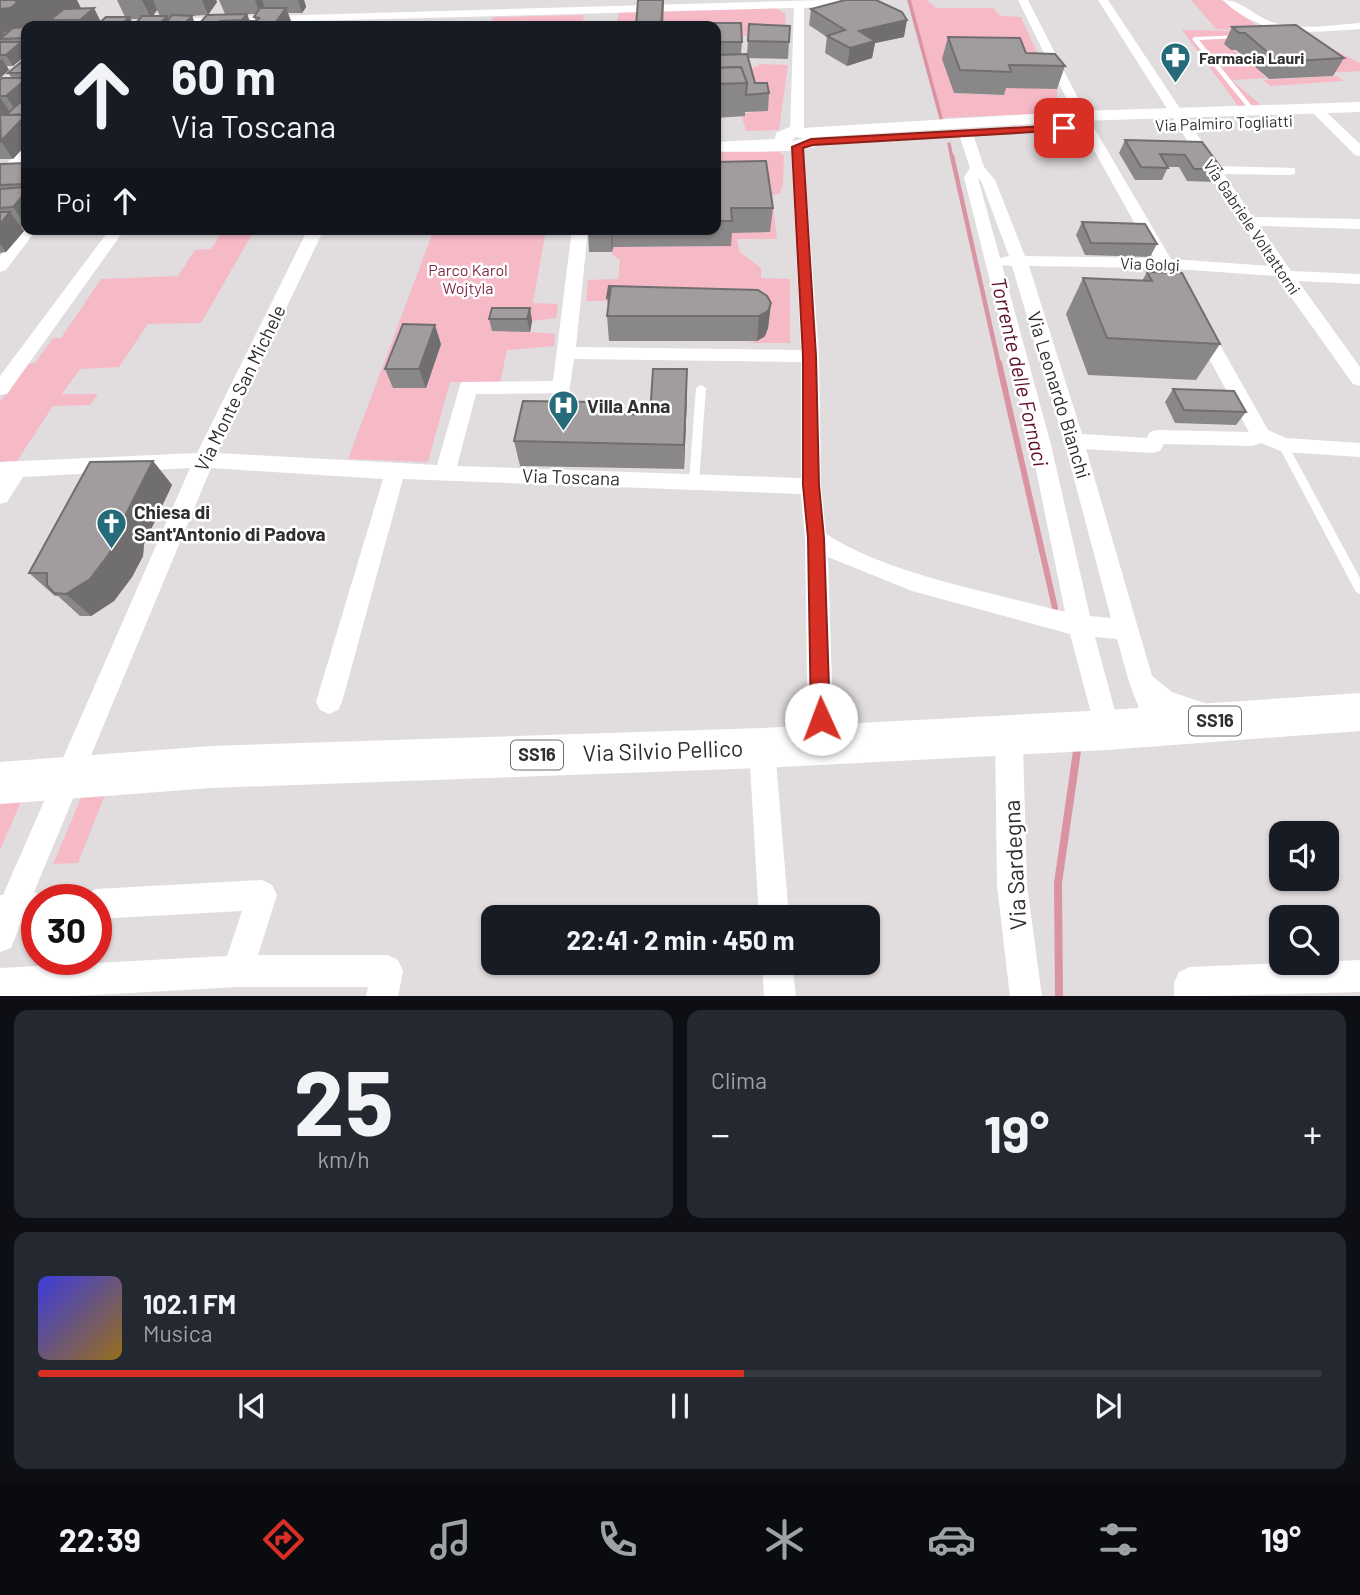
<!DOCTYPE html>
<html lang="it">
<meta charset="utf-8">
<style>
:root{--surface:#171b24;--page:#242831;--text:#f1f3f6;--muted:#9ea1a6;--line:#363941;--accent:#d93025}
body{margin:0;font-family:Barlow,sans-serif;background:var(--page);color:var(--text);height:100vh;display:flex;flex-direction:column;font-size:26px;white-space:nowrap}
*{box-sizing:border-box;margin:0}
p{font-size:23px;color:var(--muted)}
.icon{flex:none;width:38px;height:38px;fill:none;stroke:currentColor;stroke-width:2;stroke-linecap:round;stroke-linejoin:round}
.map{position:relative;height:996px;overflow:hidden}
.details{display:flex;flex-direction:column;gap:14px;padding:14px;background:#0d0f14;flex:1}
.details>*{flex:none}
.top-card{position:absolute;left:21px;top:21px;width:700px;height:214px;border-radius:14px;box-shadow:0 2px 5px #0004;background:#171b24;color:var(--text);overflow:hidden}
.buttons{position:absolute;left:1269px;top:821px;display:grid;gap:14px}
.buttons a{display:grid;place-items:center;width:70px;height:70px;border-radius:14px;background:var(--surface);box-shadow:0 2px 5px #0004;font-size:35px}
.speed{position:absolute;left:21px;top:884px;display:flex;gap:14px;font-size:35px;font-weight:700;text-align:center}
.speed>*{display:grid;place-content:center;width:91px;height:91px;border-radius:50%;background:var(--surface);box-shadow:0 2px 5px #0004;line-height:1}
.speed .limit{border:10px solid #d22;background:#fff;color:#111}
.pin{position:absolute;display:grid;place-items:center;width:60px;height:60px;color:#fff;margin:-30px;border-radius:14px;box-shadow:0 4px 10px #0006}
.me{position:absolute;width:77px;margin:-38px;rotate:358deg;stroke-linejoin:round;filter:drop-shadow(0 0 5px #0008)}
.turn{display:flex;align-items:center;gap:24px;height:147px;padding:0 35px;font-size:32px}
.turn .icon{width:91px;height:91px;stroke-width:2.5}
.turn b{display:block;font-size:49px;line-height:60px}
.then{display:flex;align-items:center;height:66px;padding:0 35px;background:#0003;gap:14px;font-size:26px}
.big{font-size:52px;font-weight:700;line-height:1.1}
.details .widget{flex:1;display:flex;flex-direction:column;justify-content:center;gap:10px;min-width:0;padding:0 24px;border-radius:14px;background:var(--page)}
.details .dial{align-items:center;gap:0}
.dial b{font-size:91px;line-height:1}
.song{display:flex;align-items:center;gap:21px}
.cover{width:84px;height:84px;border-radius:10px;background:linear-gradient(135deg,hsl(240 70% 55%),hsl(40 70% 35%))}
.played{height:7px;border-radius:4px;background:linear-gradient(90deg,var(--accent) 55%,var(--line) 55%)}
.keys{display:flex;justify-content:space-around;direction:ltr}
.heat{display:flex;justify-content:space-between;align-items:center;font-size:38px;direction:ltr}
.details .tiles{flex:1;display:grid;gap:14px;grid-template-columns:1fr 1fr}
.widget:last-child{grid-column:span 2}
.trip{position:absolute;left:481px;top:905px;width:399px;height:70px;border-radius:14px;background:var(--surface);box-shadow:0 2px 5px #0004;font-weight:700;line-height:70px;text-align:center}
.tab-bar{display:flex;height:112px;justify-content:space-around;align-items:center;background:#090b0e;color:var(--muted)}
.tab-bar .icon{width:49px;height:49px}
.tab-bar .on{color:var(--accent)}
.tab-bar b{font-size:32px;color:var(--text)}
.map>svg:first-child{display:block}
.green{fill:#f6bac7}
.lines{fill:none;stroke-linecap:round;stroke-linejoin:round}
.stream-far3{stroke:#da93a3;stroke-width:3.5}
.stream-far2{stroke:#da93a3;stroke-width:4.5}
.stream-far1{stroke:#da93a3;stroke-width:6}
.stream{stroke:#da93a3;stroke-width:8}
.service{fill:#fff;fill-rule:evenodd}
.minor{fill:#fff;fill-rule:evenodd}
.tertiary{fill:#fff;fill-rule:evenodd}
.primary{fill:#fff;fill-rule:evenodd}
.wall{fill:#8a8788;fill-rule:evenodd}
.shaded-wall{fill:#716e6f}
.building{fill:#a19d9e;stroke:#716e6f;stroke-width:2}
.route{fill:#d93025;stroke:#8d1f18;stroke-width:2}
.labels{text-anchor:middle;stroke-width:5;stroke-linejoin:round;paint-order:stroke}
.far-poi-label{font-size:16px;font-weight:bold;fill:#302f2f;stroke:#fff;text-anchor:start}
.far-street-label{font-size:16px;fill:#302f2f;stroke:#fff}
.far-park-label{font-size:16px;fill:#802c46;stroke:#fff}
.shield{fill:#fff;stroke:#6e6d6d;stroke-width:2}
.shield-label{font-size:18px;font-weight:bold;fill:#302f2f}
.street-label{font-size:19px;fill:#302f2f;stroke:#fff}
.poi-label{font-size:19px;font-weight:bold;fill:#302f2f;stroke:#fff;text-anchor:start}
.water-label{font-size:21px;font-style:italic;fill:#600c2c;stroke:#fff}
.near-street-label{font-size:23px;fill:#302f2f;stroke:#fff}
</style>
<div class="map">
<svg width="1360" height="997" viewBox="0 0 1360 997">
<rect width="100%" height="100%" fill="#e1ddde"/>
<g class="green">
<path d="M909,0H927L936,8H993L1000,16L1021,17L1048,76L943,59L954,93L1003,95L1002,87L1057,89V113L941,118Z"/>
<path d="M1191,0H1221L1263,30L1216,29Z"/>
<path d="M776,8L785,13L786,35L734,36L732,23H710L709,26H616L619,12Z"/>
<path d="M584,15L582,26H490L493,17Z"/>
<path d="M1182,30L1300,32L1360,63V71L1329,73L1225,44L1264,72L1261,73L1267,78L1232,80L1261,105L1238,106Z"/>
<path d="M761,64L788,65L779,130L746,131L742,117L745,113L767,111L746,71Z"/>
<path d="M1337,76L1344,81L1270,86L1263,80Z"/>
<path d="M763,148L778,151L784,156L783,185L780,193L772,196L777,239H737L740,252L761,268V278L790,279V343H745C756,342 764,340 768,328L610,301H586L588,280L618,279L620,260L612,254L613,247L731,246L730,233L770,232L716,186V152Z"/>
<path d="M434,229H546L533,303L558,304L556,318L532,321L530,332L555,334L554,346L507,350L500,383L450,382L428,462L348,459Z"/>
<path d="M254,231L201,323L148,324L119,367L80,369L62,394H98L90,405L53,406L17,461L0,462V402L28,364L35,363L53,338H61L101,279L178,276L195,250L211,249L222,232Z"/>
<path d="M106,792L78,863L53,864L83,793Z"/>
<path d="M23,797L0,850V799Z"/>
</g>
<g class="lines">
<g class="stream-far3">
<path d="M909,0L941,118"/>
<path d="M949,144L952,158"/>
</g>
<path class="stream-far2" d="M952,156L999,365"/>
<path class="stream-far1" d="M999,363L1055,608"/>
<path class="stream" d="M1059,997L1058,883L1077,751"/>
<g class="service">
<path d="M1242,35V37L1240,38L1199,40L1255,110V112H1251L1192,39L1195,37Z"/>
<path d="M701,385L706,388L699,481L694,485L689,481L696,388Z"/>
<path d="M1283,441L1288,445L1360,578V594L1356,592L1278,445Z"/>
</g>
<g class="minor">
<path d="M823,0H869L864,3L804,8V131L797,135L790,131L794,8L166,25L161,22L166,19Z"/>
<path d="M1018,0H1028L1087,116L1171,259L1271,266L1206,170L1098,0H1108L1218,166L1295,168V174L1290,175L1224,174L1253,217L1360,219V229L1260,226L1291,271L1360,274V284L1298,281L1360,367V386L1353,384L1276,276L1176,269L1192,296L1184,301L1178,300L1160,268L1029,266L1082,434L1147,438L1150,432L1157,430L1249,432L1192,327L1201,321L1210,327L1268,430L1286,438L1360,443V457L1283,452L1261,443L1252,446L1164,444L1160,451L1153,453L1086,449L1152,676L1172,692L1210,705L1214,714L1210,723L1201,726L1166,714L1171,725L1167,734L1158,737L1149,734L1129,682L1117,639L1095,637L1120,730L1116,739L1107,742L1098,739L1070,634L912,591L828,557L834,745L830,754L821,758L812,754L808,745L805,538L801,494L403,479L342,702L338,710L329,714L320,710L316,702L383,479L211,468L34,892L47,897L49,900H37V922L21,923L11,948L0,952V895H3L190,468L23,477L7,502L0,504V462L197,453L308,229H324L217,453L437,465L461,382L553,381L572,229H588L576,347L801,350L791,147L798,143L803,144L819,356L821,486L826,534C890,575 991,592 1065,612L1031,445L964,177L970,168L959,134L966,130L973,134L984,167L995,180L1025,256L1154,258L1075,116ZM978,178L981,181L1009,256L1000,258ZM1002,265L1012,266L1064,441L1111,618L1090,616L1051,445ZM574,359L801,362V478L457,466L476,394L569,393Z"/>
<path d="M1223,0C1242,0 1254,16 1272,22C1299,31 1332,25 1360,23V29C1310,33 1261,38 1223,0Z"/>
<path d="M1315,104L1319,105L1360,144V156L1355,155L1311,111V105Z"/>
<path d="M26,147V159L17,169H7V163L21,148Z"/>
<path d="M26,225V229H37L6,270L0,272V256Z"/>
<path d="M110,229H125L7,394L0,395V376Z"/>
<path d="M1008,721L1017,725L1023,746L1027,885L1042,997H1010L997,885L995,734L999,725Z"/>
<path d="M762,735L771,739L775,748L789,917H759L749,748L753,739Z"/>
<path d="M262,880L272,885L277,895L258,955H387L398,960L403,971L398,997H366L368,987H238L57,997H0V968L227,956L242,911L96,919V900H83L86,894L96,889Z"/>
<path d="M1360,960V992L1174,997V983L1179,972L1190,967Z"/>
<path d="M762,962H792L796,997H764Z"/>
</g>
<path class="tertiary" d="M1360,102V112L1081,121L819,137L817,146C795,154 743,151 716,152V142L775,139L776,133L792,126L803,128L1081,111ZM795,137L802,138V139L792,141Z"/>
<path class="primary" d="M1360,693V731L1107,750L762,768L211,788L0,804V762L211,746L762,728L1107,710Z"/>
</g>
<g class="wall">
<path d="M0,0L81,8L101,22L125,17L117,0H216L217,2L208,15L225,14L219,0H304L306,7L302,13H288L292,24L290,26H197L206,15L191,16L196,26H134V25L140,19H131L134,26H30L29,25L26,26V55L13,66H7L9,70L0,78ZM157,10L160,16H153ZM247,14H256L254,17L256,21H250Z"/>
<path d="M811,9L904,37L875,43L872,58L847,66L825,53L827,37L809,25Z"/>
<path d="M749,24L789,42L788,59L748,58L755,83L769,93L768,111L745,112V116L716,118V26L742,42L741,54L747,55Z"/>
<path d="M1232,27L1344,58L1333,76L1269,79L1236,50H1231L1224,44Z"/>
<path d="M948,37L1026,53L1065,66L1057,89L1006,88L1004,95L954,93L942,59Z"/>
<path d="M26,58V145L13,159H0V80L12,78L8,73Z"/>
<path d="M1125,140L1202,142L1222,169L1215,182L1187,181L1179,167H1168L1162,180H1135L1119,153Z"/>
<path d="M716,162L773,208L770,232L732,233L731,246L613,247L612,252H589L588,229H716Z"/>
<path d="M26,163V226L21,227L24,231L6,252L0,253V164Z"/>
<path d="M1082,222L1157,244L1150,257L1085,255L1076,235Z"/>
<path d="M1147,272L1220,344L1196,380L1088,375L1066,314L1083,278L1142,281Z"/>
<path d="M607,298L771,303L768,328L765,336L757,341H609L607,316L608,306Z"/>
<path d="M530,308L532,321L530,332L492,331L489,319Z"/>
<path d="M441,344L426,388H393L385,369Z"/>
<path d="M1173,389L1246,412L1236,425L1175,423L1165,402Z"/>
<path d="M687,395L684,469L520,466L514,441L601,413L650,415Z"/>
<path d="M153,461L172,485L144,544L143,556L132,577L114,601L91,616H80L58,596H55L29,573Z"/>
</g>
<g class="shaded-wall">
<path d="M15,0H77L82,10L50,20L54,26H30L29,25L23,30L3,32L7,39H0V9Z"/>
<path d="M142,0H153L157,10L151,18Z"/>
<path d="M202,0H216L217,2L208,15Z"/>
<path d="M255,0H262L265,8L260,14Z"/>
<path d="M298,0H304L306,7L302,13Z"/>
<path d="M663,0H664L663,26H661Z"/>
<path d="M94,8L103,26H84L80,20Z"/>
<path d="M286,8L292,24L290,26H273Z"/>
<path d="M247,14L251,25L245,26L242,20Z"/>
<path d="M167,16L172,26H167L160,24Z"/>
<path d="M192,16L196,26H182Z"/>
<path d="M129,17L134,26H120Z"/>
<path d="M907,20L904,37L875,43L872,58L847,66L850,48L859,31Z"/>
<path d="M21,42L26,51V55L13,66L6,55Z"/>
<path d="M2,59L9,70L0,78V60Z"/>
<path d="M26,79V97L14,108L6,96Z"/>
<path d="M0,97L11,114L0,123Z"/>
<path d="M26,115V135H23L26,140V145L13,159L1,141Z"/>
<path d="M26,192V226L13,207Z"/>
<path d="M10,212L24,231L6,252L0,244V224Z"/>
<path d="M612,229L613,247L612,252L611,233Z"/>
<path d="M771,303L768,328L765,336L757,341L759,316Z"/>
<path d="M530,308L532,321L530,332L527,319Z"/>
<path d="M435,325L441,344L426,388L419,369Z"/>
<path d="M687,369V395L684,469V445Z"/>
<path d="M153,461L172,485L144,544L143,556L132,577L114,601L91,616L66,594L123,520Z"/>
</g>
<g class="building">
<path d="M0,0H15L17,3L10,8L0,9Z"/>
<path d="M638,0H663L661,26H636Z"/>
<path d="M845,0H876L902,12L907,20L859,31L875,41L850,48L827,36L845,30L811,9Z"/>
<path d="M94,8L80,20H50L64,9Z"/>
<path d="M260,8H286L273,26H244L248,21H257L259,18L254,17Z"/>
<path d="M247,14L242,20L220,21L216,26H197L207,15Z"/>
<path d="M172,15L192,16L182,26H159L160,24H168L166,23Z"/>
<path d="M142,16H167L160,24L134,25Z"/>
<path d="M106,17H129L120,26H96Z"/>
<path d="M76,22L71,26H43L47,23Z"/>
<path d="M697,23H741L742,42H716V26H697Z"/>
<path d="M749,24L790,26L789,42L748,41Z"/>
<path d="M1296,25L1344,58L1279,62L1245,33H1239L1232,27Z"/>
<path d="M26,27V38L0,39L13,28Z"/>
<path d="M948,37L1020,38L1026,53L1055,54L1065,66L1009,65L1011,72L960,70Z"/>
<path d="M0,42H21L6,55H0Z"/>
<path d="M747,54L755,83H767L769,93L746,95L747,83L741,67L716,68V55Z"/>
<path d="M26,58V73H8Z"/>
<path d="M741,67L747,83L716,84V68Z"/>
<path d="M2,78H26V79L6,96H0V80Z"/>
<path d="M26,97V114L6,115Z"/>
<path d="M0,115H26L1,141Z"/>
<path d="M1125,140L1202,142L1222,169H1194L1185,155L1160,154L1168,168L1141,167Z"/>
<path d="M766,161L773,208H731L732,221H716V162Z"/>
<path d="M26,163V184L0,185V164Z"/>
<path d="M26,187V192L13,207L0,208V189Z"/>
<path d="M0,212H10L0,224Z"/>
<path d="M1082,222L1145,224L1157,244L1091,243Z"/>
<rect x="588" y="229" width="23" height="4"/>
<path d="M1147,272L1182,273L1220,344L1107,338L1083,278L1152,281Z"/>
<path d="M609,286H611L609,298H607Z"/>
<path d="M611,286L758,290L767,296L771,303L768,311L759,316H607Z"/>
<path d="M492,308H530L527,319H489Z"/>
<path d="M403,324L435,325L419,369H385Z"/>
<path d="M653,369H687L684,445L514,441L523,401L600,402L599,413L650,415Z"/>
<path d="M1173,389L1234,391L1246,412L1184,410Z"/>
<path d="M153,461L123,520L122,532L109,554L90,579L66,594L54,593L47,585V573H29L90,462Z"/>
</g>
<path class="route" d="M1064,125L1069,128L1067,130L813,145L803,148L816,356L819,485L824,538L830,719L828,725L821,728L814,725L811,719L808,538L803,485V356L792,147L811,139Z"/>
<defs>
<symbol id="pharmacy-pin" viewBox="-11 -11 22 30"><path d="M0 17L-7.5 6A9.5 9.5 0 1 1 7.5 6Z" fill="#256b7a" stroke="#fff"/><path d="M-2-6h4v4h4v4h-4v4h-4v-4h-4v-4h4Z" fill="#fff"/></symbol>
<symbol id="hospital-pin" viewBox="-11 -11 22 30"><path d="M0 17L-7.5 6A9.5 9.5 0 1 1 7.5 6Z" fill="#256b7a" stroke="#fff"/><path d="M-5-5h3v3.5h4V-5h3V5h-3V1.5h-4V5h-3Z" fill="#fff"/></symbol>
<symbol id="church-pin" viewBox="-11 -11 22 30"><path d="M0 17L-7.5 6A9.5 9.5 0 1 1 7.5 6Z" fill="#256b7a" stroke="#fff"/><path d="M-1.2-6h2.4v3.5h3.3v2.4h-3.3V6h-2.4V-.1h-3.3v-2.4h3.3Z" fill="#fff"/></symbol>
</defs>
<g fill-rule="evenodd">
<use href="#pharmacy-pin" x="1158" y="40" width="35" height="47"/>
<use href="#hospital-pin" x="546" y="388" width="35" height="47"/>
<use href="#church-pin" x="94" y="506" width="35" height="47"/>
</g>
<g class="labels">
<g class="far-poi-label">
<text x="1199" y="64">Farmacia Lauri</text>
</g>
<g class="far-street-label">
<text transform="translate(1224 123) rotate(-2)" y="6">Via Palmiro Togliatti</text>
<text transform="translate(1252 227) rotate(56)" y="6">Via Gabriele Voltattorni</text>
<text transform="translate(1150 264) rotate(2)" y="6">Via Golgi</text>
</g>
<g class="far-park-label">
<text x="468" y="276">Parco Karol<tspan x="468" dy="18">Wojtyla</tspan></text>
</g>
<g class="shield">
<rect x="1189" y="706.5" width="52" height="29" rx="5"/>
<rect x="511" y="740.5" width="52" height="29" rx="5"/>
</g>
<g class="shield-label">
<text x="1215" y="727">SS16</text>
<text x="537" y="761">SS16</text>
</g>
<g class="street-label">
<text transform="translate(240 388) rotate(-64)" y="7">Via Monte San Michele</text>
<text transform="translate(1059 395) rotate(73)" y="7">Via Leonardo Bianchi</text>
<text transform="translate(571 477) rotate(2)" y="7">Via Toscana</text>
</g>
<g class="poi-label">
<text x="587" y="413">Villa Anna</text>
<text x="134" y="519">Chiesa di<tspan x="134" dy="22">Sant'Antonio di Padova</tspan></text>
</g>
<g class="water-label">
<text transform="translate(1019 372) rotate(77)" y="7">Torrente delle Fornaci</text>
</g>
<g class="near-street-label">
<text transform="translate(663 751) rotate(-2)" y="8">Via Silvio Pellico</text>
<text transform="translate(1015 865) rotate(-93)" y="8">Via Sardegna</text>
</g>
</g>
</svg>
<div class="buttons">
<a><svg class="icon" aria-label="sound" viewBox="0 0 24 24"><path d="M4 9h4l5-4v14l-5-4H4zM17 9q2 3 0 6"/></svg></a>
<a><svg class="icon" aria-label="search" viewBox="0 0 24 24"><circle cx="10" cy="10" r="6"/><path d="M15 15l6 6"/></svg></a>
</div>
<div class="speed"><div class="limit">30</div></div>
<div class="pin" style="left:1064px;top:128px;background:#d93025"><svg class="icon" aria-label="arrive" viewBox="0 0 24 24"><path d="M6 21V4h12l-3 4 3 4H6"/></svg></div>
<svg class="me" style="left:821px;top:719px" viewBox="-20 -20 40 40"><circle r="19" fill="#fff"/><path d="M0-13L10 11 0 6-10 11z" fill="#d93025"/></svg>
<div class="trip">22:41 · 2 min · 450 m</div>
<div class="top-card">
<div class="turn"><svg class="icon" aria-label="ahead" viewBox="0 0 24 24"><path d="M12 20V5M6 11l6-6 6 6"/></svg><div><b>60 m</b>Via Toscana</div></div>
<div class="then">Poi<svg class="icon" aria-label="ahead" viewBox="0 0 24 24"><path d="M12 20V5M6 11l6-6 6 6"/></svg></div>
</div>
</div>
<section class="details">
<div class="tiles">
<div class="widget dial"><b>25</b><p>km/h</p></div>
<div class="widget"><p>Clima</p>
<div class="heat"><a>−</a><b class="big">19°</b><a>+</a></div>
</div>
<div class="widget">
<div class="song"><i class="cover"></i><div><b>102.1 FM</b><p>Musica</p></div></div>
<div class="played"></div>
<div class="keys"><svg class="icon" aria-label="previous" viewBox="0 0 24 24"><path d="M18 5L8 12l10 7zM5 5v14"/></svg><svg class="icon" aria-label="pause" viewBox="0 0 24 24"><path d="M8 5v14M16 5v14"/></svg><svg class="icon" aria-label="next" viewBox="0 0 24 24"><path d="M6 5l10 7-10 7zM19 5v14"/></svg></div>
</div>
</div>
</section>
<nav class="tab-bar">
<b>22:39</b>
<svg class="icon on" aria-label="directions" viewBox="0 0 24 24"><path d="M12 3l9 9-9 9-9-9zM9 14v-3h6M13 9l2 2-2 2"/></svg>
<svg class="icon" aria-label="music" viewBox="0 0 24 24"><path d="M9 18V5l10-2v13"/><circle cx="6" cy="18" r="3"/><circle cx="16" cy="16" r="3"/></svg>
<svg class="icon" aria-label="phone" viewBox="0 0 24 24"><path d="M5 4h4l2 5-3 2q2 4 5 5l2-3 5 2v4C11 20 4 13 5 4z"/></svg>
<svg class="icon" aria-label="climate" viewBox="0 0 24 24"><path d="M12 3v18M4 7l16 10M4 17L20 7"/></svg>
<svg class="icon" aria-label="car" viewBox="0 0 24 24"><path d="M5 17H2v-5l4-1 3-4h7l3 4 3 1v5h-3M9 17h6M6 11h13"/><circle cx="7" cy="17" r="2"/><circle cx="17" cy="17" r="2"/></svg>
<svg class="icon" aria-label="filters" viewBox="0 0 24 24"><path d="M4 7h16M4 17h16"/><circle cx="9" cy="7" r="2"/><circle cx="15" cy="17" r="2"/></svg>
<b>19°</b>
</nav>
